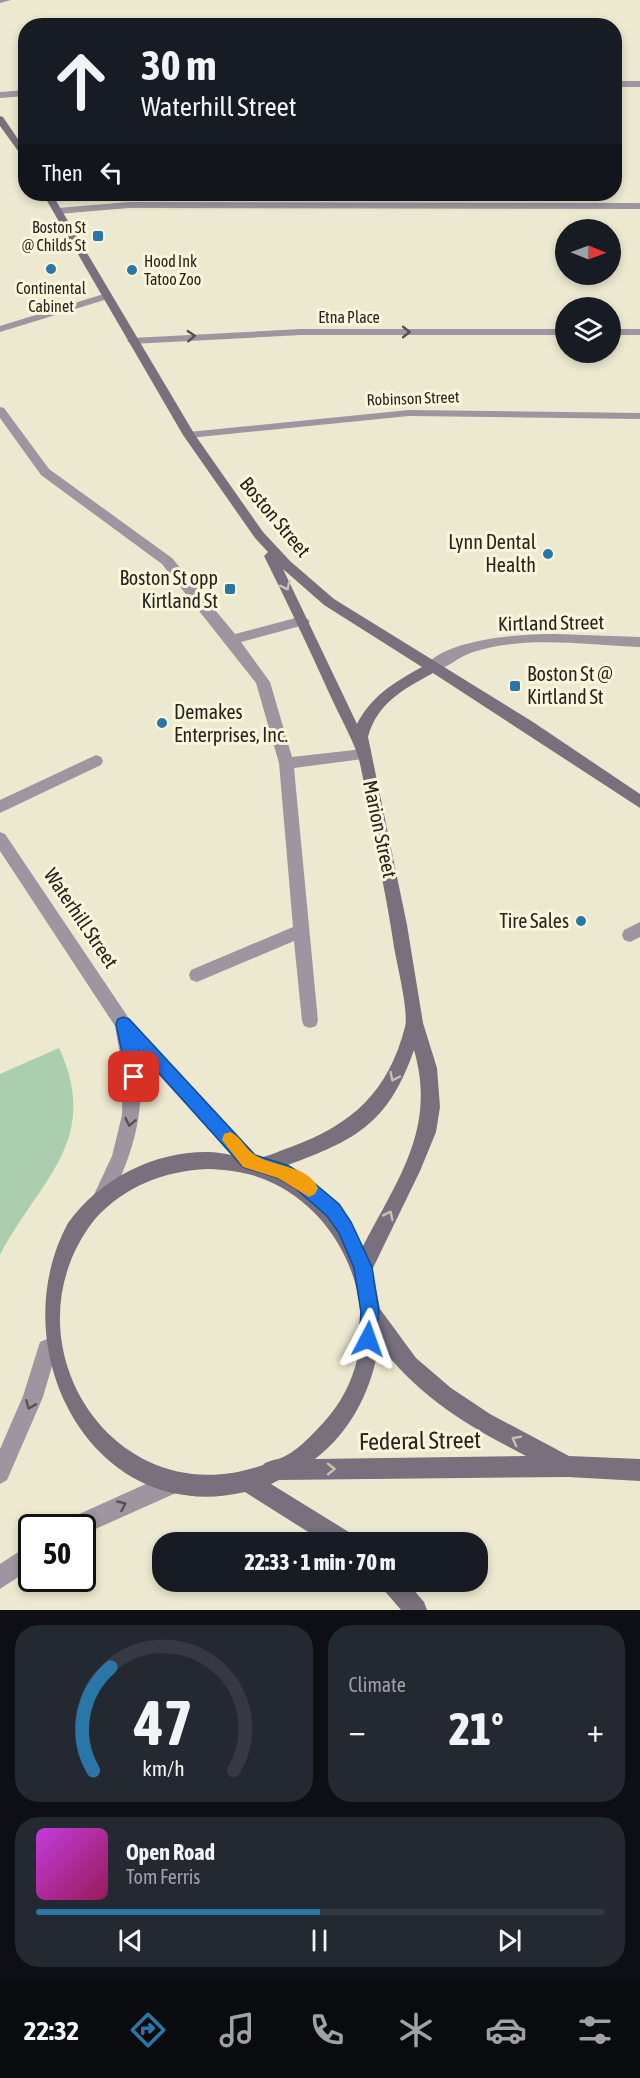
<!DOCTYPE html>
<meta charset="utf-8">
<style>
:root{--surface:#171b24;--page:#242831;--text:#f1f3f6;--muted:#9ea1a6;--line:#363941;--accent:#2b76a9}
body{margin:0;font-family:"Asap Condensed",sans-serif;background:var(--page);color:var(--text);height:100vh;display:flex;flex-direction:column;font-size:22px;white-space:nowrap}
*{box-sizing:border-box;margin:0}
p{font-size:20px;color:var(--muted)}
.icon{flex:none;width:33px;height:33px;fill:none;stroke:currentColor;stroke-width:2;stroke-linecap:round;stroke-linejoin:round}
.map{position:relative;height:1610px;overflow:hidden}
.drawer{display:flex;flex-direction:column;gap:15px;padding:15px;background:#0d0f14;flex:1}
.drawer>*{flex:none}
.banner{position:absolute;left:18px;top:18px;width:604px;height:183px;border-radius:24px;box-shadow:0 3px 9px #0003;background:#171b24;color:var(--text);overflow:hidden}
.needle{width:39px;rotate:91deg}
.fabs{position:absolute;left:555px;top:219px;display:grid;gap:12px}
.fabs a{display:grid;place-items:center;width:66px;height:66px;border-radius:50%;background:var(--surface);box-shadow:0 3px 9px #0003;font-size:30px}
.speed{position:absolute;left:18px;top:1514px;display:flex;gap:12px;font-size:30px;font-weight:700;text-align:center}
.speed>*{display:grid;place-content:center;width:78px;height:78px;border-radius:50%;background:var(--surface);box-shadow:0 3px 9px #0003;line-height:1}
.speed .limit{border:3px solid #111;border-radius:9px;background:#fff;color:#111}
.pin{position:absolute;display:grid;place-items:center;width:51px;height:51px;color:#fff;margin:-26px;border-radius:12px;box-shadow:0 3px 9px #0006}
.me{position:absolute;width:66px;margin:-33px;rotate:4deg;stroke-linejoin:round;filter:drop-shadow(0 0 4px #0008)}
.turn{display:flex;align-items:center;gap:21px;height:126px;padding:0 24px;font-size:27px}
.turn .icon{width:78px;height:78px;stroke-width:2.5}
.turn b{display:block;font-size:42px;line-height:51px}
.then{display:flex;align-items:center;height:57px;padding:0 24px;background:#0003;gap:12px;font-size:22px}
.big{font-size:45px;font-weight:800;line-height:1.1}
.drawer .card{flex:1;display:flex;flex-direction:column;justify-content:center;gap:9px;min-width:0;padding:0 21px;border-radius:24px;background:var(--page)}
.drawer .dial{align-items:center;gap:0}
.dial svg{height:156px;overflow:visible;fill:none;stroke:var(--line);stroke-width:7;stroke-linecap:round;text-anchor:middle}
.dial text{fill:var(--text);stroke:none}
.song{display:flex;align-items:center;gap:18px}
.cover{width:72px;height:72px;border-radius:9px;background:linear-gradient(135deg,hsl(290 70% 55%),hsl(330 70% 35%))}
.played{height:6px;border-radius:3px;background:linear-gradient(90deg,var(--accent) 50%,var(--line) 50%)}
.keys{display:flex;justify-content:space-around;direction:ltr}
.heat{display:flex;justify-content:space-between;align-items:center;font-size:33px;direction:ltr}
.drawer .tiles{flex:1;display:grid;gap:15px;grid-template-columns:1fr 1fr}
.card:last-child{grid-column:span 2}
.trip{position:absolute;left:152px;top:1532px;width:336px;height:60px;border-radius:24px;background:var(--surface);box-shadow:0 3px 9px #0003;font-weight:800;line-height:60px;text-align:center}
.tabs{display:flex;height:96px;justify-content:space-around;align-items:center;background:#090b0e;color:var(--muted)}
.tabs .icon{width:42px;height:42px}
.tabs .active{color:var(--accent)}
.tabs b{font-size:27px;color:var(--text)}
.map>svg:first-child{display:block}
.green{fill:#abceaf}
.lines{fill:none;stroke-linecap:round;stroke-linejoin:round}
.lane{fill:#9d96a0;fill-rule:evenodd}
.street{fill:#9d96a0;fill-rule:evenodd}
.secondary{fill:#78707d;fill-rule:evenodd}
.oneway{stroke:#565250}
.oneway2{stroke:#c6c0b7}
.route{fill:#1a73e8;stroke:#114b97;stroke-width:1.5}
.slow{fill:#f59e0b}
.poi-dot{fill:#2b76a9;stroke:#faf6dd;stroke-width:2}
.labels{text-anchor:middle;stroke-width:6;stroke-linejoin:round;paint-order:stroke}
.far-poi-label{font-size:16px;fill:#26241b;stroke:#faf6dd;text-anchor:end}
.far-street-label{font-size:16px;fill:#26241b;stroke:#faf6dd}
.street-label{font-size:20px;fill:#26241b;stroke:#faf6dd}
.poi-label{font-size:20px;fill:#26241b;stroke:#faf6dd;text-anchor:end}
.near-street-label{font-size:24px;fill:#26241b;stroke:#faf6dd}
</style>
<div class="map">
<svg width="640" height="1610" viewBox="0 0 640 1610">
<rect width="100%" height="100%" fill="#ede9d0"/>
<path class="green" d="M59,1048C102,1141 39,1180 0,1255V1074Z"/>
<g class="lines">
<g class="lane">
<path d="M0,407L4,408L49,469L172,558L235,634L303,616L310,621L308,624L241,642L270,682L292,757L363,749L370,754L363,759L294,768L318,1021L316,1026L310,1028L304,1026L302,1021L294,941L197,982L191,980L189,975L191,970L293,927L279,763L256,683L162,564L41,475L0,418Z"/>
<path d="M96,755L101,757L103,761L101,765L0,813V800Z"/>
<path d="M640,922V937L630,942L624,940L622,935L624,930Z"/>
</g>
<g class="street">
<path d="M0,0H11L0,3Z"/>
<rect x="615" y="81" width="25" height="6"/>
<path d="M26,90V96L0,98V92Z"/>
<path d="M129,202L640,203V209L129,208L58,214L53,211L58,208Z"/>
<path d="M107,293L112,296L111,298L0,332V326Z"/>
<path d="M301,329H566V335H301L132,344L127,341L132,338Z"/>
<rect x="610" y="329" width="30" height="6"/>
<path d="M409,410L640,413V419L409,416L189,438L183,435L189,432Z"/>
<path d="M556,634L640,637V647C586,645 525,635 473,652C458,657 446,669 431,673L424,668C444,638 523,634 556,634Z"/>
<path d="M0,832L5,834L130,1020L255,1155L258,1161L255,1167L249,1170L243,1167L138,1052C147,1112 133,1154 107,1207L100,1210L93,1207L91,1201L112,1156L122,1115L123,1072L115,1026L0,851Z"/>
<path d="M47,1339L54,1342L57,1349L43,1397L7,1480L0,1484V1449L23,1396L40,1342Z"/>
<path d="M168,1474L176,1477L179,1485L176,1493L82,1535V1527H65L68,1519Z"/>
<path d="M32,1543V1568L0,1589V1564Z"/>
</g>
<g class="secondary">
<path d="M0,116L3,117L26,151V162L0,126Z"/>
<path d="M43,194H52L195,435L263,532L290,561L334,599L533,722L640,794V808L433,673C404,689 377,703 368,737L407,925L423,1023L437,1068L440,1107L436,1132L420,1171L372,1270L380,1309L416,1358L451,1388L490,1414L569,1456L640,1459V1481L568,1477L279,1480L271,1484L352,1534L355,1542H324L245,1492C92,1528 0,1349 68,1223C100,1179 153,1152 206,1152C221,1151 248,1160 259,1158C270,1156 281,1150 291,1147C353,1124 388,1092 405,1027C409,1012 397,965 394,947C388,905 379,864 371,822C366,800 364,777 358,756C351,736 339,715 330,695C309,648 287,602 264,556L268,552L255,538L183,435ZM283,569L324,605L422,667C395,682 372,695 357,724ZM414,1050C437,1129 397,1180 362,1248C345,1212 316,1185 280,1168C353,1141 387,1127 414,1050ZM208,1169C228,1170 247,1172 266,1180C359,1219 394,1346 324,1422C312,1435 295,1454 278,1459C273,1460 269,1461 265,1463L263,1465C112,1519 0,1339 95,1219C125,1186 164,1171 208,1169ZM379,1343C416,1396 470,1427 526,1456L315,1459C352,1431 373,1387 379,1343Z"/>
<path d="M380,1581H406L424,1602L427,1610H401L383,1589Z"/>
</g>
</g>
<defs><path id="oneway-chevron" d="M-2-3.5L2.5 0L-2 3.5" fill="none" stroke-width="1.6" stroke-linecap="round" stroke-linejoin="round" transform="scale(1.5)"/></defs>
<g class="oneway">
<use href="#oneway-chevron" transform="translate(406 332)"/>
<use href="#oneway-chevron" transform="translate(191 336) rotate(-3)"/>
<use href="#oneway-chevron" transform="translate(130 1122) rotate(102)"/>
<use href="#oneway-chevron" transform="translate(30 1405) rotate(112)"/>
<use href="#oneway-chevron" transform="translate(122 1505) rotate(-24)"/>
</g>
<g class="oneway2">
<use href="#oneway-chevron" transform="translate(286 586) rotate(63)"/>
<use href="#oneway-chevron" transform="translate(394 1077) rotate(115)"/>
<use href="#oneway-chevron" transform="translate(389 1215) rotate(-64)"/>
<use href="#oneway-chevron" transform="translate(516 1440) rotate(-153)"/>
<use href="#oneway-chevron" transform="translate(331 1469) rotate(-1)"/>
</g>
<path class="route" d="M123,1017L129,1019L255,1155L289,1166L307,1177L339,1204L351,1222L372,1267L379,1312L374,1345L368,1348L361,1345L359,1339L361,1312L354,1268L339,1233L327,1216L295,1188L278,1178L243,1167L139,1051L142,1077L140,1082L134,1085L128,1082L116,1024L118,1019Z"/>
<path class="slow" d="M230,1132C241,1136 245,1149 255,1155C273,1167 308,1165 318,1188L315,1194L309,1197L278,1178L243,1167L222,1140L224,1134Z"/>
<g class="poi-dot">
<rect x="92" y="230" width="12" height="12" rx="3"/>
<circle cx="51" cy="269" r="6"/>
<circle cx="132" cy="270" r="6"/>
<circle cx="548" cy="554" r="6"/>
<rect x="224" y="583" width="12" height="12" rx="3"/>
<rect x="509" y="680" width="12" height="12" rx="3"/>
<circle cx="162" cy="723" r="6"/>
<circle cx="581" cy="921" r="6"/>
</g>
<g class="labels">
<g class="far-poi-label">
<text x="86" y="233">Boston St<tspan x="86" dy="18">@ Childs St</tspan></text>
<text x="144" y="267" text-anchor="start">Hood Ink<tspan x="144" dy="18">Tatoo Zoo</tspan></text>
<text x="51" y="294" text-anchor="middle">Continental<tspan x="51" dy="18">Cabinet</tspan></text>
</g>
<g class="far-street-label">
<text x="349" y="323">Etna Place</text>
<text transform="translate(413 398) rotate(-2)" y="6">Robinson Street</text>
</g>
<g class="street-label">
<text transform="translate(275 517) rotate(50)" y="7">Boston Street</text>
<text transform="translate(551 623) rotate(-1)" y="7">Kirtland Street</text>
<text transform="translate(380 829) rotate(78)" y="7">Marion Street</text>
<text transform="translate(81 918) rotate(56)" y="7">Waterhill Street</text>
</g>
<g class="poi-label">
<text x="536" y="549">Lynn Dental<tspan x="536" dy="23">Health</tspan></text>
<text x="218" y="585">Boston St opp<tspan x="218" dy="23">Kirtland St</tspan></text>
<text x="527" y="681" text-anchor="start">Boston St @<tspan x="527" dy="23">Kirtland St</tspan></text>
<text x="174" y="719" text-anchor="start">Demakes<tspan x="174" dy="23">Enterprises, Inc.</tspan></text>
<text x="569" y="928">Tire Sales</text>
</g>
<g class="near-street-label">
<text transform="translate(420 1441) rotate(-1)" y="8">Federal Street</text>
</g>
</g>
</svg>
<div class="fabs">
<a><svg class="needle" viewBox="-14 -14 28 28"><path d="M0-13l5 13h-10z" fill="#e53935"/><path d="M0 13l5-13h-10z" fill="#9ea1a6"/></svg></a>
<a><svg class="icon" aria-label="layers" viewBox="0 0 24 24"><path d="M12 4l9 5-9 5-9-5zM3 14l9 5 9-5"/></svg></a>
</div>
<div class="speed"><div class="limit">50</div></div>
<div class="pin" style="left:134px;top:1077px;background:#d93025"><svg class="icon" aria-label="arrive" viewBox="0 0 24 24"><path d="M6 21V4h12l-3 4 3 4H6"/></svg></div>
<svg class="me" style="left:368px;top:1339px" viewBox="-20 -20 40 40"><path d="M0-17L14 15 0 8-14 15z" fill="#1a73e8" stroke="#fff" stroke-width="4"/></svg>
<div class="trip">22:33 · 1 min · 70 m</div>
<div class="banner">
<div class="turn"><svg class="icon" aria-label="ahead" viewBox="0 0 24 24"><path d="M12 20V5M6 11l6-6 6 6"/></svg><div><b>30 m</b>Waterhill Street</div></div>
<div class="then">Then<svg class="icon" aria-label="left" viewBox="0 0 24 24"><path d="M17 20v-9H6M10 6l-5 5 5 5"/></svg></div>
</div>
</div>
<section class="drawer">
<div class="tiles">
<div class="card dial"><svg viewBox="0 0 100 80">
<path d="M14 69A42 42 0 1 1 86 69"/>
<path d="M14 69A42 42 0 0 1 23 16" stroke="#2b76a9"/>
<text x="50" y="56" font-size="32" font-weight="700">47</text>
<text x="50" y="72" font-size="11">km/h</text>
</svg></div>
<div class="card"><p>Climate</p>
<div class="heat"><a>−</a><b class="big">21°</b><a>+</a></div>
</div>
<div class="card">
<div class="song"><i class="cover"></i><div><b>Open Road</b><p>Tom Ferris</p></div></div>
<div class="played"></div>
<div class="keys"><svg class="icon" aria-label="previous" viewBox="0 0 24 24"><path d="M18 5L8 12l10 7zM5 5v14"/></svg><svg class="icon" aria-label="pause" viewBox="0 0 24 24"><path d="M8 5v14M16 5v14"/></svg><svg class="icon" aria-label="next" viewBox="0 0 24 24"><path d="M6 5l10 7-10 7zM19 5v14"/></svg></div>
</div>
</div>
</section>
<nav class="tabs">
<b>22:32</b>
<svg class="icon active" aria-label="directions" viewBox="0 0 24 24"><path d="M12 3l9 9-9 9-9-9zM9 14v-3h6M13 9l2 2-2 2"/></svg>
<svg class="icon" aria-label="music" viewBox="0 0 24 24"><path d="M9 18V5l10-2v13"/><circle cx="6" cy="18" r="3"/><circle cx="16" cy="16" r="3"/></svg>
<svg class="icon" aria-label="phone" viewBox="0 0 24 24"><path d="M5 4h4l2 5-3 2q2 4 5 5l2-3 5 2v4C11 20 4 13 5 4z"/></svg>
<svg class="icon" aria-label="climate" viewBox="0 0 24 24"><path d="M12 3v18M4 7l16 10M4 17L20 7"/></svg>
<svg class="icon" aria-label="car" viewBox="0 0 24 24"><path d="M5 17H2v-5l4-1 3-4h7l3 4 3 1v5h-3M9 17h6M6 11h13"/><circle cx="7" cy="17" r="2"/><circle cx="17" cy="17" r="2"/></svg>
<svg class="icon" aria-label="filters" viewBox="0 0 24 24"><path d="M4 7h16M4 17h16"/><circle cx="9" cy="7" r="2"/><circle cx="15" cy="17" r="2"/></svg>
</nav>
